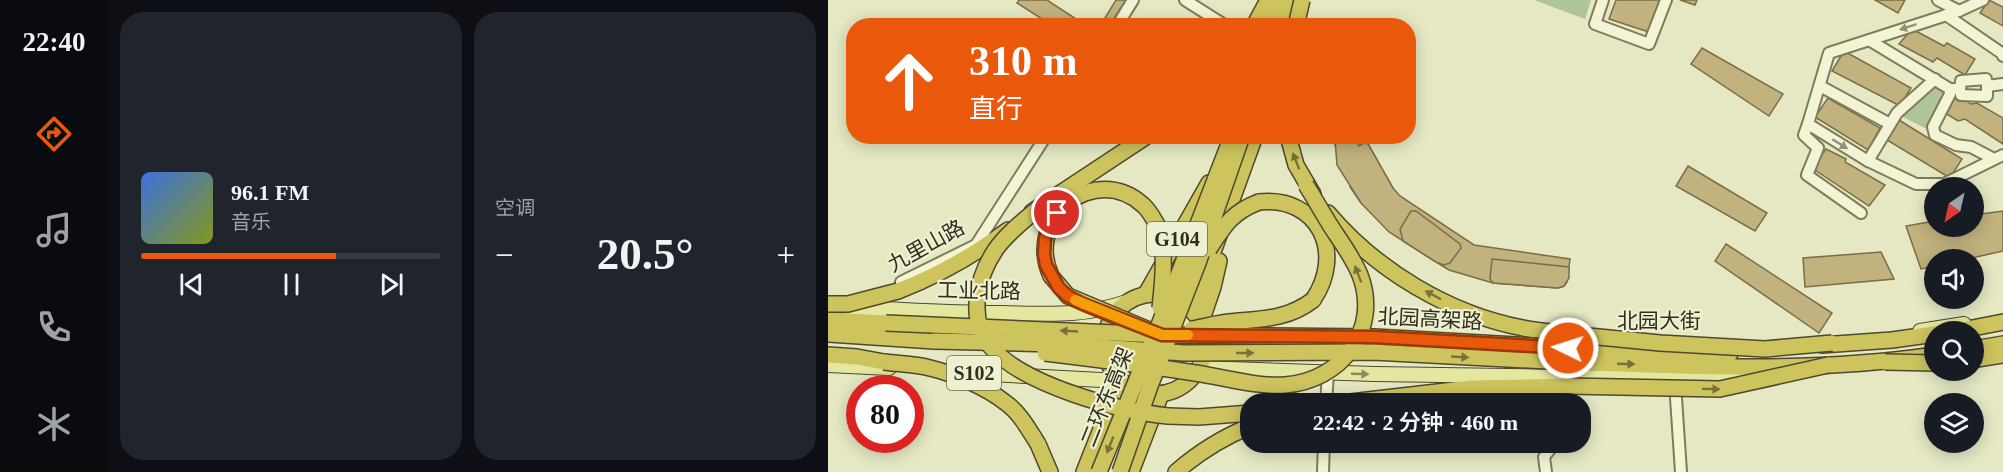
<!DOCTYPE html>
<html lang="zh">
<meta charset="utf-8">
<style>
:root{--surface:#171b24;--page:#20242c;--text:#f1f3f6;--muted:#9ea1a6;--line:#363941;--accent:#ea580c}
body{margin:0;font-family:"Times New Roman","Noto Sans SC",serif;background:var(--page);color:var(--text);height:100vh;display:flex;flex-direction:column;font-size:22px;white-space:nowrap}
*{box-sizing:border-box;margin:0}
p{font-size:20px;color:var(--muted)}
.icon{flex:none;width:33px;height:33px;fill:none;stroke:currentColor;stroke-width:2;stroke-linecap:round;stroke-linejoin:round}
.map{position:relative;flex:1;overflow:hidden}
.drawer{display:flex;flex-direction:column;gap:12px;padding:12px;background:#0d0f14;width:720px}
.drawer>*{flex:none}
.guide{position:absolute;left:18px;top:18px;width:570px;height:126px;border-radius:24px;box-shadow:0 3px 15px #0003;background:#ea580c;color:#fff;overflow:hidden}
.needle{width:39px;rotate:214deg}
.tools{position:absolute;left:1096px;top:177px;display:grid;gap:12px}
.tools a{display:grid;place-items:center;width:60px;height:60px;border-radius:50%;background:var(--surface);box-shadow:0 3px 15px #0003;font-size:30px}
.speed{position:absolute;left:18px;top:375px;display:flex;gap:12px;font-size:30px;font-weight:700;text-align:center}
.speed>*{display:grid;place-content:center;width:78px;height:78px;border-radius:50%;background:var(--surface);box-shadow:0 3px 15px #0003;line-height:1}
.speed .limit{border:9px solid #d22;background:#fff;color:#111}
.pin{position:absolute;display:grid;place-items:center;width:51px;height:51px;color:#fff;margin:-26px;border:3px solid #fff;border-radius:50%;box-shadow:0 2px 6px #0007}
.me{position:absolute;width:66px;margin:-33px;rotate:274deg;stroke-linejoin:round;filter:drop-shadow(0 0 4px #0008)}
.turn{display:flex;align-items:center;gap:21px;height:126px;padding:0 24px;font-size:27px}
.turn .icon{width:78px;height:78px;stroke-width:2.5}
.turn b{display:block;font-size:42px;line-height:51px}
.big{font-size:45px;font-weight:600;line-height:1.1}
.drawer .tile{flex:1;display:flex;flex-direction:column;justify-content:center;gap:9px;min-width:0;padding:0 21px;border-radius:24px;background:var(--page)}
.song{display:flex;align-items:center;gap:18px}
.cover{width:72px;height:72px;border-radius:9px;background:linear-gradient(135deg,hsl(220 70% 55%),hsl(70 70% 35%))}
.played{height:6px;border-radius:3px;background:linear-gradient(90deg,var(--accent) 65%,var(--line) 65%)}
.keys{display:flex;justify-content:space-around;direction:ltr}
.heat{display:flex;justify-content:space-between;align-items:center;font-size:33px;direction:ltr}
.drawer .tiles{flex:1;display:grid;gap:12px;grid-template-columns:repeat(2,1fr)}
.trip{position:absolute;left:412px;top:393px;width:351px;height:60px;border-radius:24px;background:var(--surface);box-shadow:0 3px 15px #0003;font-weight:600;line-height:60px;text-align:center}
main{display:flex;flex:1;min-height:0}
.dock{display:flex;flex-direction:column;width:108px;justify-content:space-around;align-items:center;background:#090b0e;color:var(--muted)}
.dock .icon{width:42px;height:42px}
.dock .active{color:var(--accent)}
.dock b{font-size:27px;color:var(--text)}
.map>svg:first-child{display:block}
.green{fill:#afc499}
.building{fill:#c1b27e;stroke:#7b6e45;stroke-width:1.5}
.lines{fill:none;stroke-linecap:round;stroke-linejoin:round}
.minor-casing{stroke:#7f7c5c;stroke-width:14}
.major-casing{stroke:#4e4930;stroke-width:16}
.highway-casing{stroke:#4e4930;stroke-width:18}
.minor{stroke:#f2f4d5;stroke-width:10}
.major{stroke:#e3e79f;stroke-width:14}
.highway{stroke:#cdc45e;stroke-width:15}
.highway-bridge-casing{stroke:#4e4930;stroke-width:18;stroke-linecap:butt}
.highway-bridge{stroke:#cdc45e;stroke-width:15}
.oneway{fill:#92917a}
.oneway2{fill:#77723b}
.oneway3{fill:#8a8a5e}
.route-casing{stroke:#983908;stroke-width:15}
.route{stroke:#ea580c;stroke-width:10}
.slow{stroke:#f59e0b;stroke-width:10}
.labels{text-anchor:middle;stroke-width:4.5;stroke-linejoin:round;paint-order:stroke}
.shield{fill:#eef0d2;stroke:#6a6854;stroke-width:1.5}
.shield-label{font-size:20px;font-weight:bold;fill:#312e1e}
.street-label{font-size:21px;fill:#312e1e;stroke:#eef0d2}
</style>
<main>
<nav class="dock">
<b>22:40</b>
<svg class="icon active" aria-label="directions" viewBox="0 0 24 24"><path d="M12 3l9 9-9 9-9-9zM9 14v-3h6M13 9l2 2-2 2"/></svg>
<svg class="icon" aria-label="music" viewBox="0 0 24 24"><path d="M9 18V5l10-2v13"/><circle cx="6" cy="18" r="3"/><circle cx="16" cy="16" r="3"/></svg>
<svg class="icon" aria-label="phone" viewBox="0 0 24 24"><path d="M5 4h4l2 5-3 2q2 4 5 5l2-3 5 2v4C11 20 4 13 5 4z"/></svg>
<svg class="icon" aria-label="climate" viewBox="0 0 24 24"><path d="M12 3v18M4 7l16 10M4 17L20 7"/></svg>
</nav>
<section class="drawer">
<div class="tiles">
<div class="tile">
<div class="song"><i class="cover"></i><div><b>96.1 FM</b><p>音乐</p></div></div>
<div class="played"></div>
<div class="keys"><svg class="icon" aria-label="previous" viewBox="0 0 24 24"><path d="M18 5L8 12l10 7zM5 5v14"/></svg><svg class="icon" aria-label="pause" viewBox="0 0 24 24"><path d="M8 5v14M16 5v14"/></svg><svg class="icon" aria-label="next" viewBox="0 0 24 24"><path d="M6 5l10 7-10 7zM19 5v14"/></svg></div>
</div>
<div class="tile"><p>空调</p>
<div class="heat"><a>−</a><b class="big">20.5°</b><a>+</a></div>
</div>
</div>
</section>
<div class="map">
<svg width="1175" height="472" viewBox="0 0 1175 472">
<rect width="100%" height="100%" fill="#e5e8c3"/>
<g class="green">
<path d="M706,0H763L757,19Z"/>
<path d="M1106,87L1119,95L1099,129L1073,116Z"/>
</g>
<g class="building">
<path d="M191,0H219L259,26H225L189,3Z"/>
<path d="M288,0H298L281,26H272Z"/>
<path d="M788,0H835L824,33L781,19Z"/>
<path d="M852,0H869L867,5Z"/>
<path d="M1047,0H1077L1070,13Z"/>
<path d="M1161,0L1175,7V26L1152,13Z"/>
<path d="M1084,29L1116,46L1119,43L1147,59L1137,75L1109,58L1105,62L1071,44Z"/>
<path d="M874,48L955,94L941,116L863,64Z"/>
<path d="M1016,51L1083,88L1072,106L1004,71Z"/>
<path d="M1128,94L1143,104L1149,103L1175,118V144L1137,119L1130,121L1114,111Z"/>
<path d="M1000,98L1052,128L1040,150L987,117Z"/>
<path d="M1071,120L1134,159L1122,178L1059,140Z"/>
<path d="M508,136H525L531,146L536,143L540,144L565,188L563,192L543,204L536,205L533,203L522,187L527,183L507,145Z"/>
<path d="M508,136H525L531,146L536,143L540,144L565,188L572,196L646,245L742,259L739,282L736,286L730,288L665,283L621,270L600,257L561,232L533,203L509,165L507,140Z"/>
<path d="M998,149L1018,159L1017,162L1057,185L1041,206L984,168Z"/>
<path d="M860,166L939,213L927,231L848,186Z"/>
<path d="M583,211H588L632,244L633,248L622,263L616,265L608,262L575,241L572,229Z"/>
<path d="M1175,211V251L1135,260H1107V266L1093,269L1078,226L1107,221V226H1146V215Z"/>
<path d="M898,244L1004,313L991,333L887,261Z"/>
<path d="M1053,252L1066,279L977,287L975,258Z"/>
<path d="M664,259L741,267V278L736,286L730,288L665,283L662,279Z"/>
</g>
<g class="lines">
<defs>
<g id="minor">
<path d="M357,0L398,26"/>
<path d="M775,0L767,24L821,44L838,0"/>
<path d="M1110,0L1131,11"/>
<path d="M1155,0L1131,11L1001,53L980,124L1040,161L1088,184H1116L1175,155"/>
<path d="M1118,15L1175,54V56"/>
<path d="M289,26L305,0"/>
<path d="M1041,40L1122,89V94L1105,127L1107,135L1128,145L1143,147L1166,159"/>
<path d="M992,86L1062,124"/>
<path d="M1126,89H1132L1133,95L1159,96V86"/>
<path d="M1132,89L1133,81L1158,79L1159,86L1175,84"/>
<path d="M980,124L976,135L990,148L979,175L1033,213"/>
<path d="M1040,161L1069,113L1107,79"/>
<path d="M73,282L148,245L218,136"/>
<path d="M847,383L853,472"/>
<path d="M498,404L500,373"/>
<path d="M740,404L741,386"/>
<path d="M495,472L496,442"/>
<path d="M718,472L716,457L728,442"/>
</g>
<g id="major">
<path d="M18,307C70,310 123,313 175,313C221,314 254,317 299,302"/>
<path d="M1092,331L1136,324"/>
<path d="M0,365L61,368"/>
<path d="M373,368L546,374L825,378L938,374"/>
<path d="M122,372L292,381"/>
</g>
<g id="highway">
<path d="M426,26L440,0"/>
<path d="M441,26L449,0"/>
<path d="M455,26L464,0"/>
<path d="M460,136L468,165L485,194"/>
<path d="M431,202C491,196 517,253 485,300"/>
<path d="M204,212L319,136"/>
<path d="M500,213C548,270 621,314 695,328C710,331 725,332 740,334"/>
<path d="M223,276C196,216 268,162 315,205C322,211 326,220 331,228"/>
<path d="M70,291C109,276 146,255 180,230"/>
<path d="M318,294L381,183"/>
<circle cx="327" cy="344" r="50"/>
<path d="M364,310L427,136"/>
<path d="M0,320L58,323"/>
<path d="M373,322L385,287L391,261"/>
<path d="M1124,332L1175,322"/>
<path d="M0,334L106,341"/>
<path d="M994,345L1064,340L1107,334"/>
<path d="M740,348L902,354"/>
<path d="M1146,349L1175,344"/>
<path d="M0,355L29,357L56,362"/>
<path d="M1149,359L1175,355"/>
<path d="M739,362C862,367 985,373 1107,355"/>
<path d="M505,404L644,388L741,386"/>
<path d="M340,416L371,417L423,413"/>
<path d="M210,444L222,472"/>
<path d="M256,472L292,381"/>
<path d="M303,472L333,394"/>
<path d="M348,472C370,453 395,437 423,426"/>
</g>
</defs>
<use href="#minor" class="minor-casing"/>
<use href="#major" class="major-casing"/>
<use href="#highway" class="highway-casing"/>
<use href="#minor" class="minor"/>
<use href="#major" class="major"/>
<use href="#highway" class="highway"/>
<defs>
<g id="highway-bridge">
<path d="M468,26L474,0"/>
<path d="M214,205C198,219 180,232 168,249C149,277 139,319 163,347C195,385 291,411 340,416"/>
<path d="M331,228C338,255 335,280 332,308"/>
<path d="M381,249C396,226 404,212 431,202"/>
<path d="M223,276L240,296L321,330"/>
<path d="M0,304H20L70,291"/>
<path d="M58,323L334,335L546,337L740,348"/>
<path d="M364,329C376,327 389,323 401,322C432,319 459,320 485,300"/>
<path d="M740,334L832,343L937,349L1004,343"/>
<path d="M106,341L228,344L356,353L545,352L739,362"/>
<path d="M217,353C267,359 317,365 367,373C396,377 427,387 457,385C513,381 553,330 532,275C525,258 514,243 504,228C495,214 487,199 478,185"/>
<path d="M56,362C71,364 87,364 102,368C127,374 158,387 178,403C192,413 201,430 210,444"/>
<path d="M1057,362L1107,363"/>
<path d="M741,386L892,389L1000,365"/>
<path d="M271,472L331,325L404,136"/>
<path d="M292,472L322,386L370,263L414,136"/>
</g>
</defs>
<use href="#highway-bridge" class="highway-bridge-casing"/>
<use href="#highway-bridge" class="highway-bridge"/>
</g>
<defs><path id="oneway-solid" d="M-6-.8H1V-3.2L6.5 0L1 3.2V.8H-6Z" transform="scale(1.5)"/></defs>
<g class="oneway">
<use href="#oneway-solid" transform="translate(1080 27) rotate(162)"/>
<use href="#oneway-solid" transform="translate(1012 144) rotate(32)"/>
</g>
<g class="oneway2">
<use href="#oneway-solid" transform="translate(468 161) rotate(-111)"/>
<use href="#oneway-solid" transform="translate(530 274) rotate(-111)"/>
<use href="#oneway-solid" transform="translate(605 295) rotate(-152)"/>
<use href="#oneway-solid" transform="translate(241 331) rotate(-177)"/>
<use href="#oneway-solid" transform="translate(417 353)"/>
<use href="#oneway-solid" transform="translate(632 357) rotate(3)"/>
<use href="#oneway-solid" transform="translate(798 364) rotate(2)"/>
<use href="#oneway-solid" transform="translate(883 389) rotate(1)"/>
<use href="#oneway-solid" transform="translate(282 445) rotate(112)"/>
</g>
<use class="oneway3" href="#oneway-solid" transform="translate(532 374) rotate(2)"/>
<g class="lines">
<defs>
<path id="route" d="M229,213L217,238L216,254L218,265L231,288L240,296L255,304L334,335L546,337L740,348"/>
</defs>
<use href="#route" class="route-casing"/>
<use href="#route" class="route"/>
<path class="slow" d="M247,300L334,335H360"/>
</g>
<g class="labels">
<g class="shield">
<rect x="319" y="222" width="60" height="34" rx="4.5"/>
<rect x="119" y="356" width="54" height="34" rx="4.5"/>
</g>
<g class="shield-label">
<text x="349" y="246">G104</text>
<text x="146" y="380">S102</text>
</g>
<g class="street-label">
<text transform="translate(98 246) rotate(-29)" y="7">九里山路</text>
<text transform="translate(151 291) rotate(1)" y="7">工业北路</text>
<text transform="translate(602 319) rotate(3)" y="7">北园高架路</text>
<text x="831" y="328">北园大街</text>
<text transform="translate(279 397) rotate(-68)" y="7">二环东高架</text>
</g>
</g>
</svg>
<div class="tools">
<a><svg class="needle" viewBox="-14 -14 28 28"><path d="M0-13l5 13h-10z" fill="#e53935"/><path d="M0 13l5-13h-10z" fill="#9ea1a6"/></svg></a>
<a><svg class="icon" aria-label="sound" viewBox="0 0 24 24"><path d="M4 9h4l5-4v14l-5-4H4zM17 9q2 3 0 6"/></svg></a>
<a><svg class="icon" aria-label="search" viewBox="0 0 24 24"><circle cx="10" cy="10" r="6"/><path d="M15 15l6 6"/></svg></a>
<a><svg class="icon" aria-label="layers" viewBox="0 0 24 24"><path d="M12 4l9 5-9 5-9-5zM3 14l9 5 9-5"/></svg></a>
</div>
<div class="speed"><div class="limit">80</div></div>
<div class="pin" style="left:229px;top:213px;background:#d93025"><svg class="icon" aria-label="arrive" viewBox="0 0 24 24"><path d="M6 21V4h12l-3 4 3 4H6"/></svg></div>
<svg class="me" style="left:740px;top:348px" viewBox="-20 -20 40 40"><circle r="17" fill="#ea580c" stroke="#fff" stroke-width="3"/><path d="M0-11L8 9 0 5-8 9z" fill="#fff"/></svg>
<div class="trip">22:42 · 2 分钟 · 460 m</div>
<div class="guide">
<div class="turn"><svg class="icon" aria-label="ahead" viewBox="0 0 24 24"><path d="M12 20V5M6 11l6-6 6 6"/></svg><div><b>310 m</b>直行</div></div>
</div>
</div>
</main>
